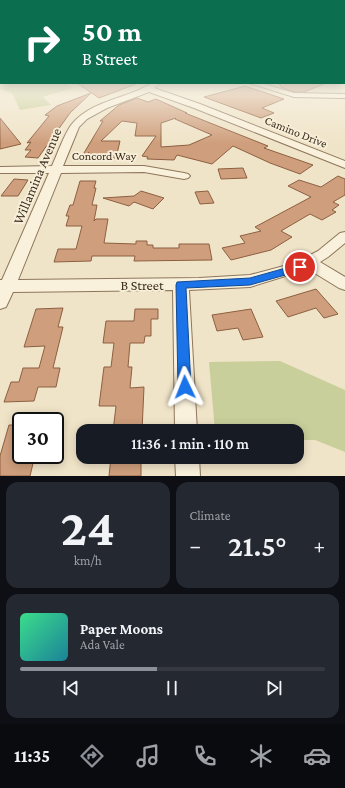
<!DOCTYPE html>
<meta charset="utf-8">
<style>
:root{--surface:#171b24;--page:#242831;--text:#f1f3f6;--muted:#9ea1a6;--line:#363941;--accent:#8c9099}
body{margin:0;font-family:"Crimson Pro",serif;background:var(--page);color:var(--text);height:100vh;display:flex;flex-direction:column;font-size:15px;white-space:nowrap}
*{box-sizing:border-box;margin:0}
p{font-size:13px;color:var(--muted)}
.icon{flex:none;width:22px;height:22px;fill:none;stroke:currentColor;stroke-width:2;stroke-linecap:round;stroke-linejoin:round}
.map{position:relative;height:476px;overflow:hidden}
.drawer{display:flex;flex-direction:column;gap:6px;padding:6px;background:#0d0f14;flex:1}
.drawer>*{flex:none}
.top-card{position:absolute;left:0px;top:0px;width:345px;height:84px;box-shadow:0 2px 10px #0003;background:#0b6e4f;color:#fff;overflow:hidden}
.speed{position:absolute;left:12px;top:412px;display:flex;gap:8px;font-size:20px;font-weight:700;text-align:center}
.speed>*{display:grid;place-content:center;width:52px;height:52px;border-radius:50%;background:var(--surface);box-shadow:0 2px 10px #0003;line-height:1}
.speed .limit{border:2px solid #111;border-radius:6px;background:#fff;color:#111}
.pin{position:absolute;display:grid;place-items:center;width:34px;height:34px;color:#fff;margin:-17px;border:2px solid #fff;border-radius:50%;box-shadow:0 1px 4px #0007}
.me{position:absolute;width:44px;margin:-22px;rotate:358deg;stroke-linejoin:round;filter:drop-shadow(0 0 3px #0008)}
.turn{display:flex;align-items:center;gap:14px;height:84px;padding:0 16px;font-size:18px}
.turn .icon{width:52px;height:52px;stroke-width:2.5}
.turn b{display:block;font-size:28px;line-height:34px}
.big{font-size:30px;font-weight:600;line-height:1.1}
.drawer .tile{flex:1;display:flex;flex-direction:column;justify-content:center;gap:6px;min-width:0;padding:0 14px;border-radius:12px;background:var(--page)}
.drawer .dial{align-items:center;gap:0}
.dial b{font-size:52px;line-height:1}
.song{display:flex;align-items:center;gap:12px}
.cover{width:48px;height:48px;border-radius:6px;background:linear-gradient(135deg,hsl(150 70% 55%),hsl(190 70% 35%))}
.played{height:4px;border-radius:2px;background:linear-gradient(90deg,var(--accent) 45%,var(--line) 45%)}
.keys{display:flex;justify-content:space-around;direction:ltr}
.heat{display:flex;justify-content:space-between;align-items:center;font-size:22px;direction:ltr}
.drawer .tiles{flex:1;display:grid;gap:6px;grid-template-columns:1fr 1fr}
.tile:last-child{grid-column:span 2}
.trip{position:absolute;left:76px;top:424px;width:228px;height:40px;border-radius:12px;background:var(--surface);box-shadow:0 2px 10px #0003;font-weight:600;line-height:40px;text-align:center}
.tabs{display:flex;height:64px;justify-content:space-around;align-items:center;background:#090b0e;color:var(--muted)}
.tabs .icon{width:28px;height:28px}
.tabs .on{color:var(--accent)}
.tabs b{font-size:18px;color:var(--text)}
.map>svg:first-child{display:block}
.green{fill:#c9cf9b}
.building{fill:#cf9f7d;stroke:#8d5f41;fill-rule:evenodd}
.lines{fill:none;stroke-linecap:round;stroke-linejoin:round}
.minor-casing{stroke:#8d765c;stroke-width:2}
.minor{fill:#faf1dc;fill-rule:evenodd}
.route{fill:#1a73e8;stroke:#114b97}
.labels{text-anchor:middle;stroke-width:4;stroke-linejoin:round;paint-order:stroke}
.far-street-label{font-size:12px;fill:#3d2e20;stroke:#f7eed8}
.street-label{font-size:14px;fill:#3d2e20;stroke:#f7eed8}
</style>
<div class="map">
<svg width="345" height="476" viewBox="0 0 345 476">
<rect width="100%" height="100%" fill="#f0e4c8"/>
<g class="green">
<path d="M0,76L1,83H65L73,88L43,97L51,105L20,110L12,93L0,89Z"/>
<path d="M280,361L345,390V452L315,440H297V431H215L209,362Z"/>
</g>
<g class="building">
<path d="M77,83H136V84L99,98Z"/>
<path d="M278,83H324V84L304,92H294L281,87Z"/>
<path d="M245,86L284,99L262,108L274,113L261,118L204,97Z"/>
<path d="M91,93L70,113L38,158L25,157L31,150H25L31,142L27,143L49,116L45,115L57,106Z"/>
<path d="M137,98L148,102L156,99L187,113H185L268,146L264,148L313,165L300,174L270,163L233,146L212,164L177,155L174,160L147,159L148,157L142,156L156,136H135L137,123L122,121L101,141H120L116,158L87,157L89,152L86,155L84,153L103,121H100L119,105ZM176,118L175,119L212,135L189,145L161,147V123Z"/>
<path d="M0,118L21,144L0,149Z"/>
<path d="M243,168L247,178L221,179L218,169Z"/>
<path d="M338,176L345,179V195L333,202L339,205L332,210L336,212L322,220L310,214L281,231L292,237L271,250L231,260L222,248L245,243L240,236L261,231L255,227L311,197L288,186L299,180L321,187Z"/>
<path d="M14,179L28,180L18,196H1Z"/>
<path d="M80,181H96L94,188H96L92,205H97L94,221L96,219H108L104,243L136,244V241H147V245H153V248H179V244H209L212,260L134,261L135,256H92L91,261L54,262L58,249H76L82,226H66L69,216H66L70,205H73Z"/>
<path d="M141,191L164,198L153,209L134,202L129,206L103,198L134,196Z"/>
<path d="M208,191L214,203L200,204L195,192Z"/>
<path d="M316,289L338,314L324,318L316,308L288,317L276,301Z"/>
<path d="M63,308L58,327H63L53,368H60L56,387H38L34,401L4,402L11,382H19L23,368H39L45,346L24,347L36,309Z"/>
<path d="M135,309H158V319H151V336H145L144,343H130L128,367H132L130,388L144,387L142,431H113L116,406H99L104,367H111L114,343H103L106,321H134Z"/>
<path d="M251,309L263,337L243,340L238,328L217,331L212,315Z"/>
<path d="M9,425H21V455H35L30,476H0V456Z"/>
<path d="M111,457H141V476H109Z"/>
</g>
<g class="lines">
<defs>
<g id="minor">
<path d="M152,83H161L154,88L200,104L345,161V168L194,108L149,92L107,108L87,119L79,127L63,166H144L184,173L188,174L190,176L188,178L184,179L144,172L61,173L18,280L199,278L250,275L295,263L318,251L340,233L345,232V243L328,257L320,262L345,277V290L339,288L308,269L250,287L189,290L197,431H175L173,290L13,292L6,307L0,309V280H2L49,173H0V167L52,166C57,155 65,132 72,124C92,100 127,99 152,83Z"/>
<path d="M249,83H261L294,93L345,94V98L294,97Z"/>
<path d="M175,457H199L200,476H176Z"/>
</g>
</defs>
<use href="#minor" class="minor-casing"/>
<use href="#minor" class="minor"/>
</g>
<linearGradient id="sky" x2="0" y2="1"><stop stop-color="#8fbad6"/><stop offset="0.53" stop-color="#f8f3e6"/><stop offset="1" stop-color="#f8f3e6" stop-opacity="0"/></linearGradient>
<rect width="345" height="143" fill="url(#sky)"/>
<path class="route" d="M300,264L305,267L303,270L250,285L186,288L191,387L189,391L185,393L180,391L178,387L176,285L177,282L250,278Z"/>
<g class="labels">
<g class="far-street-label">
<text transform="translate(296 132) rotate(22)" y="4">Camino Drive</text>
<text x="104" y="160">Concord Way</text>
</g>
<g class="street-label">
<text transform="translate(37 176) rotate(-67)" y="5">Willamina Avenue</text>
<text x="142" y="290">B Street</text>
</g>
</g>
</svg>
<div class="speed"><div class="limit">30</div></div>
<div class="pin" style="left:300px;top:267px;background:#d93025"><svg class="icon" aria-label="arrive" viewBox="0 0 24 24"><path d="M6 21V4h12l-3 4 3 4H6"/></svg></div>
<svg class="me" style="left:185px;top:387px" viewBox="-20 -20 40 40"><path d="M0-17L14 15 0 8-14 15z" fill="#1a73e8" stroke="#fff" stroke-width="4"/></svg>
<div class="trip">11:36 · 1 min · 110 m</div>
<div class="top-card">
<div class="turn"><svg class="icon" aria-label="right" viewBox="0 0 24 24"><path d="M7 20v-9h11M14 6l5 5-5 5"/></svg><div><b>50 m</b>B Street</div></div>
</div>
</div>
<section class="drawer">
<div class="tiles">
<div class="tile dial"><b>24</b><p>km/h</p></div>
<div class="tile"><p>Climate</p>
<div class="heat"><a>−</a><b class="big">21.5°</b><a>+</a></div>
</div>
<div class="tile">
<div class="song"><i class="cover"></i><div><b>Paper Moons</b><p>Ada Vale</p></div></div>
<div class="played"></div>
<div class="keys"><svg class="icon" aria-label="previous" viewBox="0 0 24 24"><path d="M18 5L8 12l10 7zM5 5v14"/></svg><svg class="icon" aria-label="pause" viewBox="0 0 24 24"><path d="M8 5v14M16 5v14"/></svg><svg class="icon" aria-label="next" viewBox="0 0 24 24"><path d="M6 5l10 7-10 7zM19 5v14"/></svg></div>
</div>
</div>
</section>
<nav class="tabs">
<b>11:35</b>
<svg class="icon on" aria-label="directions" viewBox="0 0 24 24"><path d="M12 3l9 9-9 9-9-9zM9 14v-3h6M13 9l2 2-2 2"/></svg>
<svg class="icon" aria-label="music" viewBox="0 0 24 24"><path d="M9 18V5l10-2v13"/><circle cx="6" cy="18" r="3"/><circle cx="16" cy="16" r="3"/></svg>
<svg class="icon" aria-label="phone" viewBox="0 0 24 24"><path d="M5 4h4l2 5-3 2q2 4 5 5l2-3 5 2v4C11 20 4 13 5 4z"/></svg>
<svg class="icon" aria-label="climate" viewBox="0 0 24 24"><path d="M12 3v18M4 7l16 10M4 17L20 7"/></svg>
<svg class="icon" aria-label="car" viewBox="0 0 24 24"><path d="M5 17H2v-5l4-1 3-4h7l3 4 3 1v5h-3M9 17h6M6 11h13"/><circle cx="7" cy="17" r="2"/><circle cx="17" cy="17" r="2"/></svg>
</nav>
